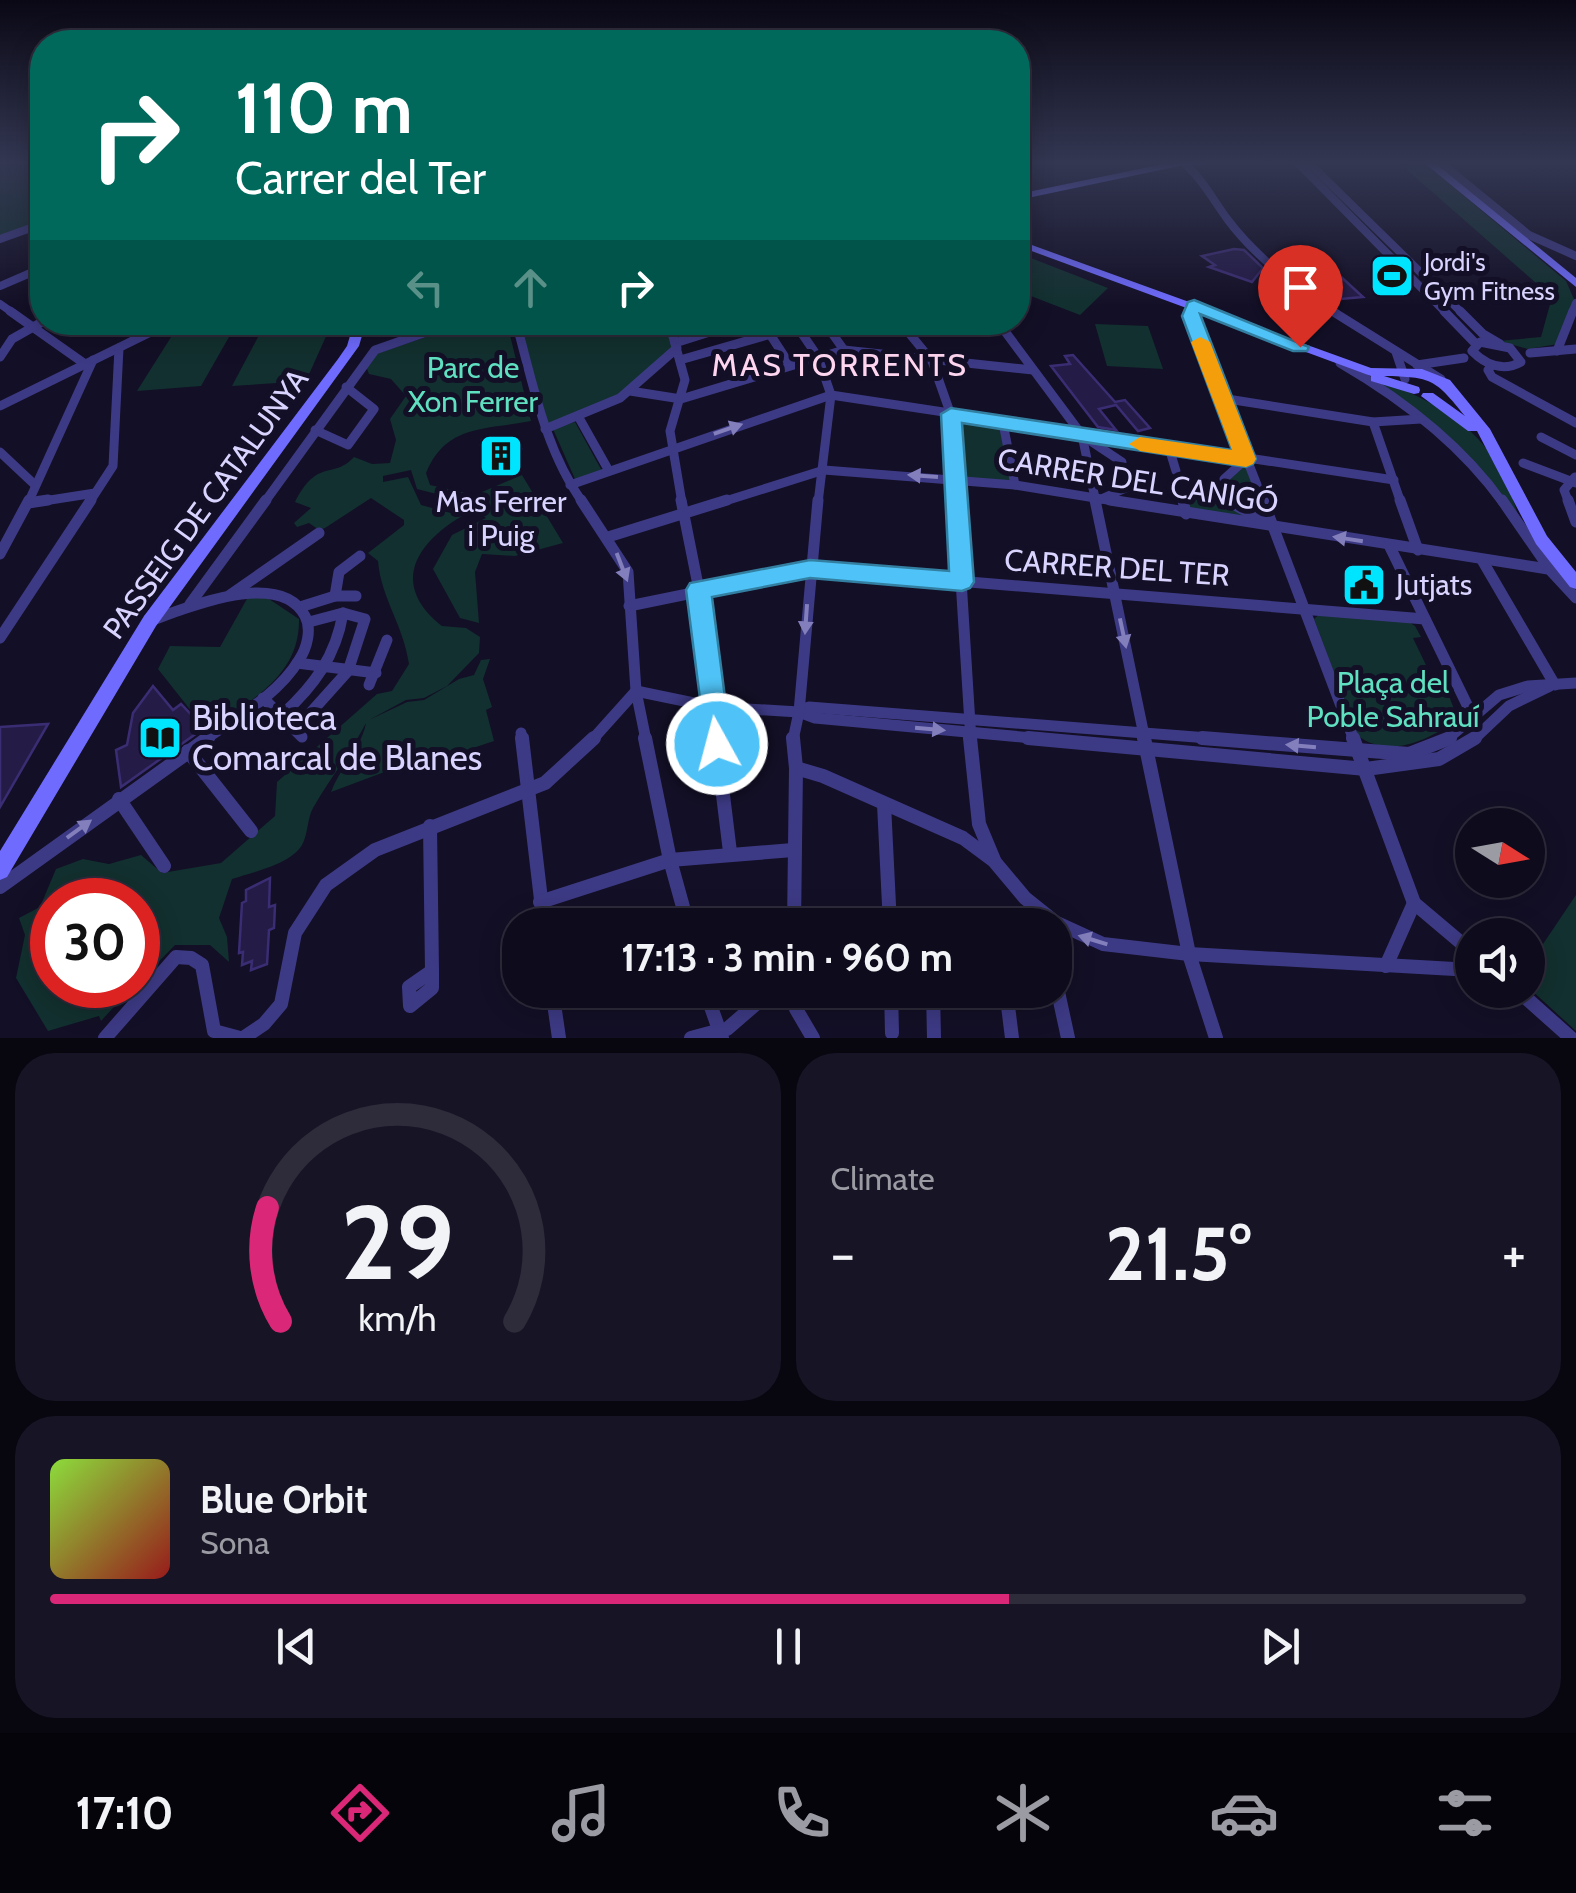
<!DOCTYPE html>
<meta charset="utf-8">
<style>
:root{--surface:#0e0b1c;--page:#171425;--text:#f1f3f6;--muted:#9b9ba3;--line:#2e2b3b;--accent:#db2777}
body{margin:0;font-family:Cabin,sans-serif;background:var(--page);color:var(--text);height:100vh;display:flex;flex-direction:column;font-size:38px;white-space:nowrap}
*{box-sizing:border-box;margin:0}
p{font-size:32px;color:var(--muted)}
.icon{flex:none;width:55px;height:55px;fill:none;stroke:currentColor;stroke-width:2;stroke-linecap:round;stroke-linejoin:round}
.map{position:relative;height:1038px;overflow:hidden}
.panel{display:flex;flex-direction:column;gap:15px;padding:15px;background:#08060f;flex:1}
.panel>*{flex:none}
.banner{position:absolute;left:30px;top:30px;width:1000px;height:305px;border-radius:40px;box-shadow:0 5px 25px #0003,0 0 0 2px var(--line);background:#00695c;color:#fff;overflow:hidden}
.needle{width:65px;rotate:101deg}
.tools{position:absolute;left:1455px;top:808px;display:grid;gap:20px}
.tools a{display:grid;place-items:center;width:90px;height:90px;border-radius:50%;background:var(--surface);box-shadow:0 5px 25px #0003,0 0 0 2px var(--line);font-size:50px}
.speed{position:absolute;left:30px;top:878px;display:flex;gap:20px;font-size:50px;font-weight:700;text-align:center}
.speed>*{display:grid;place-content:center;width:130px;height:130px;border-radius:50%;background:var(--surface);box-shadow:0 5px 25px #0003,0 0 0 2px var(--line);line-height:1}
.speed .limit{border:15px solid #d22;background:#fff;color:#111}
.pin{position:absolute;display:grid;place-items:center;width:85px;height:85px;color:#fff;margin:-102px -42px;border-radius:50% 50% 50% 0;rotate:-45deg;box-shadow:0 0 10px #0007}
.pin .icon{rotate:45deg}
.me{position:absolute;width:110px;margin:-55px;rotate:353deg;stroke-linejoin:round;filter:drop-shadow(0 0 8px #0008)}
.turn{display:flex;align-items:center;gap:35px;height:210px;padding:0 40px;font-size:45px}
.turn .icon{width:130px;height:130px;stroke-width:2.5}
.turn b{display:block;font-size:70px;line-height:85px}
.lanes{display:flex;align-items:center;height:95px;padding:0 40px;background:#0003;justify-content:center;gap:50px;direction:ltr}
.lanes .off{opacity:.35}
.big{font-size:75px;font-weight:800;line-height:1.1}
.panel .widget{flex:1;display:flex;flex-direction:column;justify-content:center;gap:15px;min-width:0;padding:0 35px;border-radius:40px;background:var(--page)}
.panel .dial{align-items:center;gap:0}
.dial svg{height:260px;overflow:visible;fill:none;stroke:var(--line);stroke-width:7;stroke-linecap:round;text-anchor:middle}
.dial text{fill:var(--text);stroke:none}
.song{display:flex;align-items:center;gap:30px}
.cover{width:120px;height:120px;border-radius:15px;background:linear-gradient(135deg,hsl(90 70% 55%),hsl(0 70% 35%))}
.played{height:10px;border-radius:5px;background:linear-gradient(90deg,var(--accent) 65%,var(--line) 65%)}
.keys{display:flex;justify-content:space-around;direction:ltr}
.heat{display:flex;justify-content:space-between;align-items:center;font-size:55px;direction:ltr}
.panel .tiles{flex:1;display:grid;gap:15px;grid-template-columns:1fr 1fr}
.widget:last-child{grid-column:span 2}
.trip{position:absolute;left:502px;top:908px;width:570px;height:100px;border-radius:40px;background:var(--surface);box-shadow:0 5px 25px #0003,0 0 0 2px var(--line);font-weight:800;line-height:100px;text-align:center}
.tab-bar{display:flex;height:160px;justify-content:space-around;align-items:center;background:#06040b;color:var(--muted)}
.tab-bar .icon{width:70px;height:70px}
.tab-bar .active{color:var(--accent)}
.tab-bar b{font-size:45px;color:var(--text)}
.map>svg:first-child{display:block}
.green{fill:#12302f}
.building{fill:#241b47;stroke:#3b2d73;stroke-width:2.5}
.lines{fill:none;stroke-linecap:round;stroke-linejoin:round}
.street-far3{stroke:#3d3a85;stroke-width:8}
.street-far2{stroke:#3d3a85;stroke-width:9}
.street-far1{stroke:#3d3a85;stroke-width:11}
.street{stroke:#3d3a85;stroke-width:14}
.secondary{fill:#6f6bff;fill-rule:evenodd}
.oneway{fill:#837fbc}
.route{fill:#4fc3f7;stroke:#337fa1;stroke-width:2.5}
.slow{fill:#f59e0b}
.labels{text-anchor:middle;stroke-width:10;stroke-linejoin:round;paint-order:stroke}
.far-poi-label{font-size:25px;fill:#d9d4ff;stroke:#130f26;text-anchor:start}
.park-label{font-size:30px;fill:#5fe0c0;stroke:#130f26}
.street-label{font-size:30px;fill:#d9d4ff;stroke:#130f26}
.poi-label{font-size:30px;fill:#d9d4ff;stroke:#130f26}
.neighbourhood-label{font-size:32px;letter-spacing:2.5px;fill:#ffd6f0;stroke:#130f26}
.near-poi-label{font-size:35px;fill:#d9d4ff;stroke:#130f26;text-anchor:start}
</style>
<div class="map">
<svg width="1576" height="1038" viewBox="0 0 1576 1038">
<rect width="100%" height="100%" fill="#130f26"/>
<g class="green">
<path d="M0,162H42V222L0,237Z"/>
<path d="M1398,162H1423L1566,281L1574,299L1558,344L1528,349L1499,341L1541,337L1552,297Z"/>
<path d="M1018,253L1108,288L1080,315L1018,291Z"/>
<path d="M266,322L332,323L306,381L232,386Z"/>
<path d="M592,322L668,323L676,348L630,391L545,429L520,323L559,327Z"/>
<path d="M237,323L201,386L137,391L178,326Z"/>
<path d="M467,323H507L531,421C485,430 446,424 426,473L430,485L475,495L522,475L563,543L515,556L482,554L475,572L479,623L460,618L433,569L452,535L486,518L464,501L417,489L411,470L383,476V482L408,477L421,505L462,516C415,544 390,585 442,626L466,628L480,637L479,653L447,686L424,698L406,700L369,720L407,702L424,700L459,679L474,675L481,660L490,659L483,679L492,707L486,710L494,741L446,757L411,762L331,792C340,767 361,749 366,723C350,754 330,778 313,808C307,819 308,835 302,845C290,865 252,872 232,879L219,918L227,937L229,962L210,945H175L138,983V900H52V985H134L101,1021L99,1016L48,1031L16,978L25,935L19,918L40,907L56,869L83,859L109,864L141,855L162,873L221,863L275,816L277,782L377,694L392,691L409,664C403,624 381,598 378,561L368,553L404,525V520L371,498L325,528L319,530L309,523L297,527L294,523L311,508L295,502C318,457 333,480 354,457L372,464L390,463L396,440L390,419L406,396L391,379L369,374L366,366L376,354Z"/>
<path d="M1095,324L1148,326L1163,369L1107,366Z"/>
<path d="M1365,376C1441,401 1497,432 1518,516C1476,457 1424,417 1365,376Z"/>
<path d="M953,417L1000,424L1015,485L963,477Z"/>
<path d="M575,422L602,471L575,479L553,429Z"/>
<path d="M1246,461L1270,526L1188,514L1184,497L1235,505L1225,479Z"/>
<path d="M248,597H266L299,619C300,677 249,701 207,731L158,669L170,646L220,647Z"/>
<path d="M1322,612L1404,619L1415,626L1421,637L1413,638L1436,686L1446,688L1457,717L1453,722C1426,742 1388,758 1358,736L1314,619Z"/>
<path d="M1576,895V1031L1528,987V957L1539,950Z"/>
</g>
<g class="building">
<path d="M1234,249L1244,250L1263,268L1252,282L1209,267L1215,265L1202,256Z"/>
<path d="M1327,264L1363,297L1329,300L1290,268Z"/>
<path d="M1073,355L1115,402L1125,400L1150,428L1138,431L1116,405L1099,409L1116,430L1098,427L1051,366L1070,364L1065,356Z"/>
<path d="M482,440L510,443L521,449L494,472L483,465L494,458L485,454L492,447L481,445Z"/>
<path d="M153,686L173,710L181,704L204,728L121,787L116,750L127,745L133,713Z"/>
<path d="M48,724L0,807V727Z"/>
<path d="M270,878L269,907L275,905L274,928L269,930L267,964L251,970L252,961L242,965L243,952L239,953L242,903L246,901V890Z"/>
</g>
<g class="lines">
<g class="street-far3">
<path d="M1297,162L1446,313"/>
<path d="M1308,162L1462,313"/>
<path d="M1440,162L1529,235L1576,256"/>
<path d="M1185,164C1204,181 1213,200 1228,220C1255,256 1298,290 1336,313"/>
<path d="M0,239L42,224"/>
<path d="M0,286L42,268"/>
<path d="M0,304L13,313"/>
<path d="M1192,313L1194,306"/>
<path d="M1572,313L1576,303"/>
</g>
<g class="street-far2">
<path d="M10,311L85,364"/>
<path d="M1193,311L1191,316L1264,503"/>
<path d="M1332,311L1441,379"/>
<path d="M1444,311L1475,343"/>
<path d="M1460,311L1483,334L1500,344"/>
<path d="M516,322C533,384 545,450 583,503"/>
<path d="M669,322L685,380L670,431L682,503"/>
<path d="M762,322L790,365"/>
<path d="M794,322L818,357L831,395L818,503"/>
<path d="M824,322L844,350"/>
<path d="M900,322L932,361L951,415L956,503"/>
<path d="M998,322L1082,435L1096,503"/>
<path d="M1480,342L1510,348L1521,362C1503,372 1486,365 1472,351Z"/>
<path d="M675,343L738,323"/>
<path d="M1557,351L1573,311"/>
<path d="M1396,352L1405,379"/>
<path d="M1530,353L1576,349"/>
<path d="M0,357L12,339L42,322"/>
<path d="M680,360L813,322"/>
<path d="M1340,363C1402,399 1461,444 1503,503"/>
<path d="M1417,365L1464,358"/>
<path d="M1492,365L1488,370L1492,377L1576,423"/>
<path d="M630,391L681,399L844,350L1033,370"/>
<path d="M1221,398L1373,422L1421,419"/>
<path d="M0,406L171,322"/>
<path d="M578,416L609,471"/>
<path d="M1373,422L1401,503"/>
<path d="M1003,423L1015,485"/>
<path d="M545,429L620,398L677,348"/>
<path d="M315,430L348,445L374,409L346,387"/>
<path d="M1541,437L1576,455"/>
<path d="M1086,438L1122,462"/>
<path d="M1169,448L1176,471"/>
<path d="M0,452L34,484"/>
<path d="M1523,463L1576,483"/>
<path d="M1224,479L1246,459"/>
<path d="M570,485L831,395L1394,480"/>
<path d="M1182,496L1183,503"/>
<path d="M1099,500L1128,487"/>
<path d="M28,503L93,360"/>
<path d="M31,503L95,493"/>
<path d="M89,503L113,466L119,348"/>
<path d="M264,503L375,350L455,322"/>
<path d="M719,503L824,470L1015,485L1126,503"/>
<path d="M1569,503L1564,490L1575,477"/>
</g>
<g class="street-far1">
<path d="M581,500L628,572L636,691L646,740"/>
<path d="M681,500L699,590L717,740"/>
<path d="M956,500L971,740"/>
<path d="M1095,500L1145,740"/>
<path d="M1110,500L1548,569"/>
<path d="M1183,500L1186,514"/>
<path d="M1263,500L1354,740"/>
<path d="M1400,500L1418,550"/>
<path d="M1502,500L1551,571L1576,598"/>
<path d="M1568,500L1576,522"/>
<path d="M28,503L48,500"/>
<path d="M1233,504L1269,524"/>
<path d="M608,537L727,500"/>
<path d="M1389,545L1474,719"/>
<path d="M0,554L29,500"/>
<path d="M1482,560L1555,685"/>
<path d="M230,595L319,533"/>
<path d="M335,596L339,572L360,556"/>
<path d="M190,604L266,500"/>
<path d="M629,606L810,569L1425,619"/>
<path d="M300,607L335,596H356"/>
<path d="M152,620C187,608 280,568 305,616C312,629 307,648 299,660C278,695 237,717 204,740"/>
<path d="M0,638L91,500"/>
<path d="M297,663L376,673"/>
<path d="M369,685L387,640"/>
<path d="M263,698L302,737"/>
<path d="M799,710L809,707L1234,740"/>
<path d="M282,715C314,686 336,656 343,613"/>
<path d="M296,729L348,671L365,619L343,613L309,622"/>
<path d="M521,733L522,740"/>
<path d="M592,740L636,691L713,707L799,712L815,718L1055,740"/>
<path d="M793,740L799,712L818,500"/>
<path d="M1446,740L1499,695L1528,686L1576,683"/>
<path d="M1473,740L1509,706L1550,686"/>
</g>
<g class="street">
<path d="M522,738L544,925"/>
<path d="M645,738L670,860L688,925"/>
<path d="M716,738L730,852"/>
<path d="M793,738L796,768L794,925"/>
<path d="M970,738L979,824L994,860"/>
<path d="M1028,738L1366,769L1439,759L1475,738"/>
<path d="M1144,738L1189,954L1216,1038"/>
<path d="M1202,738L1409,754L1450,738"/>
<path d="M1353,738L1414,903L1472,952"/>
<path d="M188,751L251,831"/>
<path d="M796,768L823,776L963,838L994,861L1025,898L1055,922L1103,944L1189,954L1472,970"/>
<path d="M119,799L164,866"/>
<path d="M884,804L890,925"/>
<path d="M430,826L432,971"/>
<path d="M0,887L208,738"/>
<path d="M540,902L670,860L793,850"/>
<path d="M1386,966L1414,903"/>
<path d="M432,971V988L410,1006L409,987Z"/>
<path d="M1055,978L1068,1038"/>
<path d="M552,990L559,1038"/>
<path d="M705,990L722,1038"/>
<path d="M795,990L796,1009L813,1038"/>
<path d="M891,990L892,1033"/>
<path d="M933,990L934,1038"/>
<path d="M1006,990L1012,1038"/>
<path d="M1517,990L1571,1038"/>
<path d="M727,1029L772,990"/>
<path d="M105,1038L176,957L191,958L202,965L214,1031L240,1038"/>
<path d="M243,1038L264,1024L281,1004L295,933L326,885L375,850L545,783L594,738"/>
<path d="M691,1038L717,1031"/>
</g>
<g class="secondary">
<path d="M1173,162H1210L1205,165H1184L1018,200V194Z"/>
<path d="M1423,162H1434L1576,278V287Z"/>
<path d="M1018,240L1371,368L1422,369L1450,380L1490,429L1547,536L1576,572V589L1570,587L1536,544L1477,431H1468L1421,396L1423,393H1433L1465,416C1435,379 1432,377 1384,376L1419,387L1420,390L1419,393L1414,394L1371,381V376L1018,246Z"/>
<path d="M354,322H366L359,346L156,626L7,877L0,880V851L144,616L338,359L347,346Z"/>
</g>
</g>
<defs><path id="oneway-solid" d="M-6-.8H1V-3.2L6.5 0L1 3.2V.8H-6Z" transform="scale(2.5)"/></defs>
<g class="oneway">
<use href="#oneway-solid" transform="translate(728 429) rotate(-19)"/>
<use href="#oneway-solid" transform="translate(923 476) rotate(-176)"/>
<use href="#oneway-solid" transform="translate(1348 539) rotate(-171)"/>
<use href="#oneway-solid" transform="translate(622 567) rotate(69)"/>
<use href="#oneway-solid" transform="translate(806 619) rotate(94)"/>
<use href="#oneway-solid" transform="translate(1123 633) rotate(78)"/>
<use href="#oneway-solid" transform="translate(930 729) rotate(5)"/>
<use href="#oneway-solid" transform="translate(1301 746) rotate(-175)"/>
<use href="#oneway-solid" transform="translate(79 829) rotate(-36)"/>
<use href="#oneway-solid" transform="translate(1093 940) rotate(-163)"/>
</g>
<linearGradient id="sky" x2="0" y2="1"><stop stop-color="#0a0815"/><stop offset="0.53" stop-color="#333752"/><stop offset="1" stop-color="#333752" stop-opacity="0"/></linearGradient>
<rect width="1576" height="307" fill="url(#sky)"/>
<path class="route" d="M1194,300L1309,347L1307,351H1293L1200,314L1256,459L1253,464L1246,467L962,423L974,582L970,588L962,591L810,578L712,597L731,744L727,753L717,756L707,753L686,590L690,583L810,560L949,571L941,414L951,408L1232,450L1182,316L1188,302Z"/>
<path class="slow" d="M1200,337L1210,342L1256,459L1253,464L1246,467L1140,451L1129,444L1140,437L1232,450L1191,342Z"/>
<defs>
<symbol id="stadium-square" viewBox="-11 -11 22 22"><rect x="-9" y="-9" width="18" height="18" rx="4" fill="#00e5ff" stroke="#130f26"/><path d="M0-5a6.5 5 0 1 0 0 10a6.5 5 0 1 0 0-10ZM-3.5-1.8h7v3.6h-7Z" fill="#111"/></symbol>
<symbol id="building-square" viewBox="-11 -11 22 22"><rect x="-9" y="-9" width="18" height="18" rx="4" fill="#00e5ff" stroke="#130f26"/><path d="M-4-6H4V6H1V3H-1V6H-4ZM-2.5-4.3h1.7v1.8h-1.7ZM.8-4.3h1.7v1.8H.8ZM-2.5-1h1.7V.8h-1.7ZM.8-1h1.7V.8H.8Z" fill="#111"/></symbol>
<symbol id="civic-square" viewBox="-11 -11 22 22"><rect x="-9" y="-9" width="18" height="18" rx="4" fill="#00e5ff" stroke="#130f26"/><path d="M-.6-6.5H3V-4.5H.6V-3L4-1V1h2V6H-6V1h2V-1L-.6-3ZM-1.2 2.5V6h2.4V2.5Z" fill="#111"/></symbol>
<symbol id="library-square" viewBox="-11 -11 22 22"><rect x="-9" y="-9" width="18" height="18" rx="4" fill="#00e5ff" stroke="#130f26"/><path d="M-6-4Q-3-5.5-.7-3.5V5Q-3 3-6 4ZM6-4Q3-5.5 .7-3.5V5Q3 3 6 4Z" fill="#111"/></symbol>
</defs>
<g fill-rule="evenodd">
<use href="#stadium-square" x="1367" y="251" width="50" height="50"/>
<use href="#building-square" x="476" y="431" width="50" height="50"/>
<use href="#civic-square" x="1339" y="560" width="50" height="50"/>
<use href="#library-square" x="135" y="713" width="50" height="50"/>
</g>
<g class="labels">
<g class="far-poi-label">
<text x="1424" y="271">Jordi's<tspan x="1424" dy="29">Gym Fitness</tspan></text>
</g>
<g class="park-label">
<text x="473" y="378">Parc de<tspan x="473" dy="34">Xon Ferrer</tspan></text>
<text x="1393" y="693">Plaça del<tspan x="1393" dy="34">Poble Sahrauí</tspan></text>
</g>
<g class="street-label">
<text transform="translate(1138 481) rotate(9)" y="10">CARRER DEL CANIGÓ</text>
<text transform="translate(206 504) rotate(-54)" y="10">PASSEIG DE CATALUNYA</text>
<text transform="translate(1117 568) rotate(4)" y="10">CARRER DEL TER</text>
</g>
<g class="poi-label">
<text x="501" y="512">Mas Ferrer<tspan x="501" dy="34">i Puig</tspan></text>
<text x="1396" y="595" text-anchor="start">Jutjats</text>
</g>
<g class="neighbourhood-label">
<text x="840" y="376">MAS TORRENTS</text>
</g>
<g class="near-poi-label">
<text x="192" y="730">Biblioteca<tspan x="192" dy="40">Comarcal de Blanes</tspan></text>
</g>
</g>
</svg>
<div class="tools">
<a><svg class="needle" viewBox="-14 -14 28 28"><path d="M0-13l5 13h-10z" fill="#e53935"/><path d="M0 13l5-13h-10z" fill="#9b9ba3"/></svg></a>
<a><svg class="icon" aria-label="sound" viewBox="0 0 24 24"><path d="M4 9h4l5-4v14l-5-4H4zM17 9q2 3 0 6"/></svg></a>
</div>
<div class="speed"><div class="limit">30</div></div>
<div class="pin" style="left:1300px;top:347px;background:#d93025"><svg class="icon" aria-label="arrive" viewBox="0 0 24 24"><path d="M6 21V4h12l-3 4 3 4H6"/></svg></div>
<svg class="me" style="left:717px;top:744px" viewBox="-20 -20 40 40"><circle r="17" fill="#4fc3f7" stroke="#fff" stroke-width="3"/><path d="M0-11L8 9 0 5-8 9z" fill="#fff"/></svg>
<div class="trip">17:13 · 3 min · 960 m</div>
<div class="banner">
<div class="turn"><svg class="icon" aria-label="right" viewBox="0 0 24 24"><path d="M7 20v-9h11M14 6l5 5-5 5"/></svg><div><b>110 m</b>Carrer del Ter</div></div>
<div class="lanes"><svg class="icon off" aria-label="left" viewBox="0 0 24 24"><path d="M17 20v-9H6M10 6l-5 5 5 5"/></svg><svg class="icon off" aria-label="ahead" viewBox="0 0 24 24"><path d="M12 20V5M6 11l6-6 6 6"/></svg><svg class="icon" aria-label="right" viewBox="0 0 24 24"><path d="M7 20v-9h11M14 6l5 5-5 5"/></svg></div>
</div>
</div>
<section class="panel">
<div class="tiles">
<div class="widget dial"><svg viewBox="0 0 100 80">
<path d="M14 69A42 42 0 1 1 86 69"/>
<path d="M14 69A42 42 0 0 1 10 34" stroke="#db2777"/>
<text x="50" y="56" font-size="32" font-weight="700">29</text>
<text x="50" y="72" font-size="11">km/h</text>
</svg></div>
<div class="widget"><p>Climate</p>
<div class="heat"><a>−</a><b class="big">21.5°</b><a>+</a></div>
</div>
<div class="widget">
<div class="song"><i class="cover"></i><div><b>Blue Orbit</b><p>Sona</p></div></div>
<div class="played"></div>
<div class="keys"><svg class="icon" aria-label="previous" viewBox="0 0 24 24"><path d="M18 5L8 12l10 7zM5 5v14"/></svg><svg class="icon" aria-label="pause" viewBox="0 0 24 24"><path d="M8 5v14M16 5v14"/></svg><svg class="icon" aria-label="next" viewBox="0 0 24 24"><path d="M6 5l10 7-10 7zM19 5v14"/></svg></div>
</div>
</div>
</section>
<nav class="tab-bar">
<b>17:10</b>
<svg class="icon active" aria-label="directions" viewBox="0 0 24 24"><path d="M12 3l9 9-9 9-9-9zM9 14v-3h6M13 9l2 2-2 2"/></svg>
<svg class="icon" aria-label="music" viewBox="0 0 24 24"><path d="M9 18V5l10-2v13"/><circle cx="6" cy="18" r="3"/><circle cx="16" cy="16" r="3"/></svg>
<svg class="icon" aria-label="phone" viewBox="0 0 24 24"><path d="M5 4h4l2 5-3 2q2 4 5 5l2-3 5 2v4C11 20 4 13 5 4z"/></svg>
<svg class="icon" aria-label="climate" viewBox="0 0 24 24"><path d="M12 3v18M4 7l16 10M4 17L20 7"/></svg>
<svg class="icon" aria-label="car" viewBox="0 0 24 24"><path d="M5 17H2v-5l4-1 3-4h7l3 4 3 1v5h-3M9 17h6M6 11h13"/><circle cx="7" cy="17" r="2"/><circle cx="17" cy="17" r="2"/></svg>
<svg class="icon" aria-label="filters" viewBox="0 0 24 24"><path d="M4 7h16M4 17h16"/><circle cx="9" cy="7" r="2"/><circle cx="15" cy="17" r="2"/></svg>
</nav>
